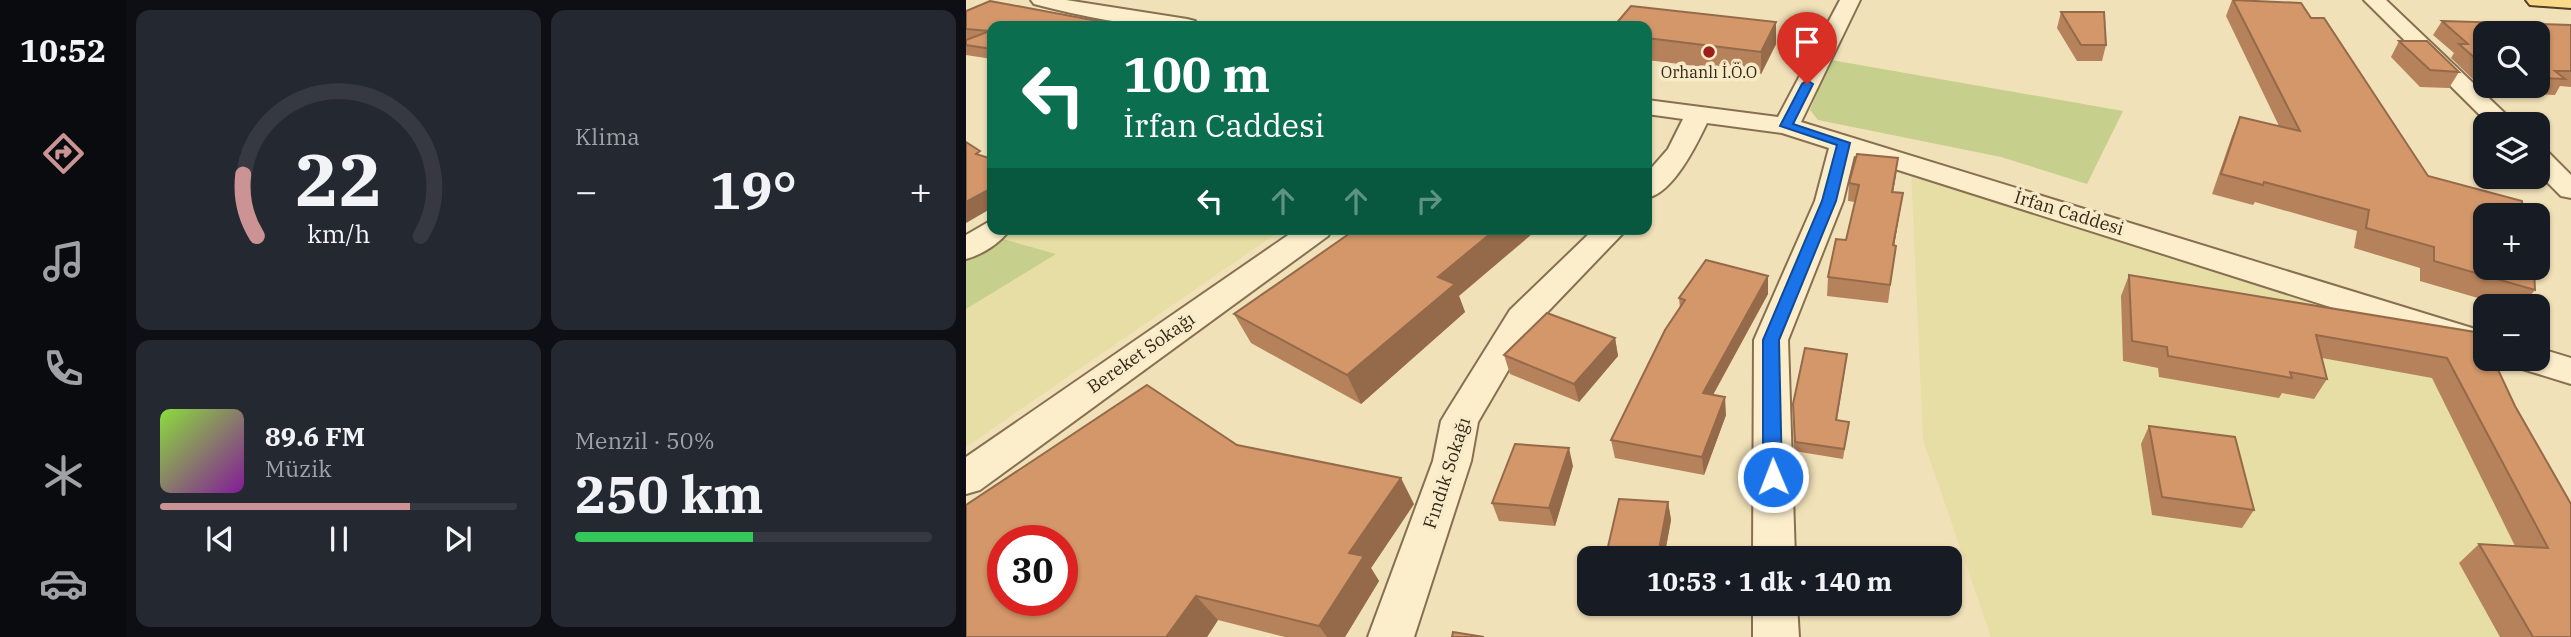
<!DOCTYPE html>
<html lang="tr">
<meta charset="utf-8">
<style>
:root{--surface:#171b24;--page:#242831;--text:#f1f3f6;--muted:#9ea1a6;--line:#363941;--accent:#cb9394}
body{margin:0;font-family:"IBM Plex Serif",serif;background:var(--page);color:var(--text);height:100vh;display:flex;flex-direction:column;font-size:26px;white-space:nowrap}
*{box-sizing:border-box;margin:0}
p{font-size:23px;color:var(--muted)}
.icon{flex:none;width:38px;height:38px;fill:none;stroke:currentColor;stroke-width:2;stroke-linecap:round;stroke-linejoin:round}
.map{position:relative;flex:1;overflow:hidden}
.details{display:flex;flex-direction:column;gap:10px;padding:10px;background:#0d0f14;width:840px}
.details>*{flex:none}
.banner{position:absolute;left:21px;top:21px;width:665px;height:214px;border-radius:14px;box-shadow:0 2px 5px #0004;background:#0b6e4f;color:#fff;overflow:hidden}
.controls{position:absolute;left:1507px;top:21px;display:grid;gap:14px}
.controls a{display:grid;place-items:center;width:77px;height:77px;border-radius:14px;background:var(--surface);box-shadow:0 2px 5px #0004;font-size:35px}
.speed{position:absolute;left:21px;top:525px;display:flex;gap:14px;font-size:35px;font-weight:700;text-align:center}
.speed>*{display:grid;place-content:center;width:91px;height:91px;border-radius:50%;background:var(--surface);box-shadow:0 2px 5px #0004;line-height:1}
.speed .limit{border:10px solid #d22;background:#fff;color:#111}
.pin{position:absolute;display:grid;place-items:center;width:60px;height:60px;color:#fff;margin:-72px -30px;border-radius:50% 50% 50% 0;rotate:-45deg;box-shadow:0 0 7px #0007}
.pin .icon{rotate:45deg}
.me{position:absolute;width:77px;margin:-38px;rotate:359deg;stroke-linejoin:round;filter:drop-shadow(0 0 5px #0008)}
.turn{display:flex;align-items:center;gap:24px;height:147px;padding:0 21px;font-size:32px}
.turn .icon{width:91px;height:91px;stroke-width:2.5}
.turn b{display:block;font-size:49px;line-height:60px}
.lanes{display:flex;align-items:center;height:66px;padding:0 21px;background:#0003;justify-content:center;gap:35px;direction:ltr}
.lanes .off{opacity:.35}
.big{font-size:52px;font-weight:800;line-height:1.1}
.details .widget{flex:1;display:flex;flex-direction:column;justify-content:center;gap:10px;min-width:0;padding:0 24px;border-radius:14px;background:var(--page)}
.details .dial{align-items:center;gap:0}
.dial svg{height:182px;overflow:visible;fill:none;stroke:var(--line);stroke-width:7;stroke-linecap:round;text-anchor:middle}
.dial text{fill:var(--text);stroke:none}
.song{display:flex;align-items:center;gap:21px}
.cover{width:84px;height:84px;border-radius:10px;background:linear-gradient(135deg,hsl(90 70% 55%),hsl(290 70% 35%))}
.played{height:7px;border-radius:4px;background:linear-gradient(90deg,var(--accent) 70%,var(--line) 70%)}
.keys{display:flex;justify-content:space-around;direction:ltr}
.heat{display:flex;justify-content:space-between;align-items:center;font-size:38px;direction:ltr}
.charge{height:10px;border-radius:5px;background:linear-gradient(90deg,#34c759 50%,var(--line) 0)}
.details .tiles{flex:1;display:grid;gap:10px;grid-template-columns:repeat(2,1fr)}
.trip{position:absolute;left:611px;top:546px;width:385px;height:70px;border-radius:14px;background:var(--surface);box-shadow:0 2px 5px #0004;font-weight:800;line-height:70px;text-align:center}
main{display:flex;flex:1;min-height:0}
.menu{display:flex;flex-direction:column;width:126px;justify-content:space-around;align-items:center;background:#090b0e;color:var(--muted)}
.menu .icon{width:49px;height:49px}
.menu .selected{color:var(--accent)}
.menu b{font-size:32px;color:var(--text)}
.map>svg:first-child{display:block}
.farmland{fill:#e7dea5}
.green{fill:#c6cf8c}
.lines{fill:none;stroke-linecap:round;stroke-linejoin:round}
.street-casing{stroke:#886f52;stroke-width:4}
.primary-casing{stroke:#543d27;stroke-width:4}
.street{fill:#fceecb;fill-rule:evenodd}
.primary{fill:#fad98a;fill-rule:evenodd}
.wall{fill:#b5825b;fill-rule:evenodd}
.shaded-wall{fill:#946a4a}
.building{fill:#d3976a;stroke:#946a4a;stroke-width:2;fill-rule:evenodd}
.route{fill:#1a73e8;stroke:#114b97;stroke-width:2}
.poi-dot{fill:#9c1e1d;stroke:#f8ebc8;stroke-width:2.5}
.labels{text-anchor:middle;stroke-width:7;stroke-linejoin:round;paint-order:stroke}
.far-poi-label{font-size:16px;fill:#352719;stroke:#f8ebc8}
.street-label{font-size:18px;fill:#352719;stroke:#f8ebc8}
</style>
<main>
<nav class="menu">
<b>10:52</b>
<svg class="icon selected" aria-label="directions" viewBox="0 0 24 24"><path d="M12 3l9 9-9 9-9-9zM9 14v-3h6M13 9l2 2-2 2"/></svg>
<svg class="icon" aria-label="music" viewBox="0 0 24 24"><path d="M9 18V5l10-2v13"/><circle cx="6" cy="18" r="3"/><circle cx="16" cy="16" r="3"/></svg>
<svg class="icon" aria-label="phone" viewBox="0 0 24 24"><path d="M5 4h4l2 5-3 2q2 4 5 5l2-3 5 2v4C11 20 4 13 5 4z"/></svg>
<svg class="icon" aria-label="climate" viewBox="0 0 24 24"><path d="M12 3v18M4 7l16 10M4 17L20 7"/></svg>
<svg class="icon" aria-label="car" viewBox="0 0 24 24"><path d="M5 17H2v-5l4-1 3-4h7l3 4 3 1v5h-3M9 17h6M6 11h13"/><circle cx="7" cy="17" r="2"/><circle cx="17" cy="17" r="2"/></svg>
</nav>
<section class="details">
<div class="tiles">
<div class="widget dial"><svg viewBox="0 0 100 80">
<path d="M14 69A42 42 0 1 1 86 69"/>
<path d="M14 69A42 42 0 0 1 8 42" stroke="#cb9394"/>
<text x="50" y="56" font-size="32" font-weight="700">22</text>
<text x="50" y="72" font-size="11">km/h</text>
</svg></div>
<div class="widget"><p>Klima</p>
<div class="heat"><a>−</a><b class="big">19°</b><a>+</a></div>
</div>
<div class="widget">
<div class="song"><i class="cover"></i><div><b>89.6 FM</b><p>Müzik</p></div></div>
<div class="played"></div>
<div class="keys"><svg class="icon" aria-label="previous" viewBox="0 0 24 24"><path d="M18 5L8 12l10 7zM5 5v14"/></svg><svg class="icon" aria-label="pause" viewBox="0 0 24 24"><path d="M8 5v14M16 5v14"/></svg><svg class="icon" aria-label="next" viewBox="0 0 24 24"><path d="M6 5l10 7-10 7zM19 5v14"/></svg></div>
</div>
<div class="widget"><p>Menzil · 50%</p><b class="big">250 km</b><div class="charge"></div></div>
</div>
</section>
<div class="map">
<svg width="1605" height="637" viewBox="0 0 1605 637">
<rect width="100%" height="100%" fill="#f1e1b8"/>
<g class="farmland">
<path d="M945,170L1506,353L1605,637H1025L957,440Z"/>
<path d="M45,229H317L0,447V309L89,254L33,238Z"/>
</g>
<g class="green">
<path d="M865,60L1157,111L1121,184L1035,157L852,120L844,110Z"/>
<path d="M33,238L90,254L0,309V257Z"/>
</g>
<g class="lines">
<defs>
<g id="street">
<path d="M65,0H100L221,19L229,21L232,26C176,29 122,18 68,4Z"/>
<path d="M874,0H894L835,122L1519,332V356L888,156L877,201L822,340L829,558H787L788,340L849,201L863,148L816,133L741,123C730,146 707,193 681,198V173L702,149L717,119L681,114V100L812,117Z"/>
<path d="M1398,0H1420L1550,124H1523Z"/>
<path d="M1572,150L1582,152L1605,175V198L1595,196L1572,173Z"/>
<path d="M26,220V229H44C35,243 15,255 0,259V235Z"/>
<path d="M331,229H366L362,236L14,490L0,494V457Z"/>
<path d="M628,229H661L568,326L512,422L505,461L448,637H402L467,461L475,421L481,411L544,310Z"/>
<path d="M1572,348L1605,358V384L1553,368L1548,359H1572Z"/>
<path d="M787,604H831L833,637H787Z"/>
</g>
<path id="primary" d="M1560,0H1605V8L1564,5Z"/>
</defs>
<use href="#street" class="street-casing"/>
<use href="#primary" class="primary-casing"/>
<use href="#street" class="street"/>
<use href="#primary" class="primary"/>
</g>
<g class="wall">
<path d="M1266,0H1286L1462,176L1519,215L1569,290L1556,306H1539L1454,281V268L1388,248L1391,231L1289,202L1287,205L1246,194L1266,136L1274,117L1313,126L1260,16Z"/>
<path d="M0,11L26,26V59L0,55V40L1,39H0Z"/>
<path d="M1095,12L1140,45L1136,61H1111L1091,28Z"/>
<path d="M1476,21L1605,25V87L1594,86L1589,95L1519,91L1485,58L1488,53L1467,35ZM1519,33H1572V86H1519Z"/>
<path d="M681,26L810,44L795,74L681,60Z"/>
<path d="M1433,41L1493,72L1483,88L1454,87L1425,57Z"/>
<path d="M932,158L927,192L937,193L928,246H930L922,303L861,296L862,277L880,240L889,202L882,201L883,183Z"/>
<path d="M1163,275L1515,333L1549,406L1605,637H1534L1493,563L1513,544L1549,546L1466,378L1356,358L1361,379L1348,399L1316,393L1313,398L1193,377L1192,368L1157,361L1155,296Z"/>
<path d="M802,294L747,395L760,415L738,475L649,458L645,440L714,308L713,298Z"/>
<path d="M493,296L499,312L395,404L285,343L268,314Z"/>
<path d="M649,338L652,356L613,402L544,374L538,355Z"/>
<path d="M880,363L871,420L883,422L877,459L828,451L827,404Z"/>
<path d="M1183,426L1288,510L1276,528L1186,515L1175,444Z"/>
<path d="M271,445L448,504L405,568L413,581L379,637H319L252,620L241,637H0Z"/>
<path d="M607,466L589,526L533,521L526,503Z"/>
<path d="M702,502L705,520L698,558H642L641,551Z"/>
</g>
<g class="shaded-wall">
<path d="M810,22V44L795,74V52Z"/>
<path d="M932,158L930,176L924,209L926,192Z"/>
<path d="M26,188V208L0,223V202Z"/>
<path d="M937,193L934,211L925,264L927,245Z"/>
<path d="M530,229H572L493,296L499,312L395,404L381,375L472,277Z"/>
<path d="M802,276V294L738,411L737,393Z"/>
<path d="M649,338L652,356L613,402L608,384Z"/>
<path d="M759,397L760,415L738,475L736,457Z"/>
<path d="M603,448L607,466L589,526L583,508Z"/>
<path d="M435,478L448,504L405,568L413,581L379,637H361L353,626L383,553Z"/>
<path d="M702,502L705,520L698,558H693L692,555Z"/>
<path d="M230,596L252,620L241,637H200Z"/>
</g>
<g class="building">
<path d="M1267,0L1335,3L1345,18H1358L1462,176L1556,201V215H1519V268H1568L1569,290L1468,261V247L1400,228L1403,210L1298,182L1297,185L1255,174L1274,117L1334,131Z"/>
<path d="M24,1L148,24V26H26V49L0,45V40L24,31L0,29V11Z"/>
<path d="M665,6L810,22L795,52L681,38V26H648Z"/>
<path d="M1095,12H1138L1140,45H1115Z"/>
<path d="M1476,21L1605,25V71H1589L1599,79L1572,78V33H1519V67L1493,44H1502Z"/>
<path d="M1433,41H1461L1493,72L1464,70Z"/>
<path d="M0,142L14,151L10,154L26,159V188L0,202Z"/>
<path d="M891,154L932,158L926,192L937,193L927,245L930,246L924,285L862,277L870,239L880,240L893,185L883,183Z"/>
<path d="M390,229H530L472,277L489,284L381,375L268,314Z"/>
<path d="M740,260L802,276L737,393L759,397L736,457L645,440L699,330L719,300L713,298Z"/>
<path d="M1163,275L1515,333L1519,342V359H1527L1549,406L1605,504V637H1567L1513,544L1582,548L1481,358L1350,335L1361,379L1324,372L1326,378L1202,356L1201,347L1166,341Z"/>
<path d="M581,313L649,338L608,384L538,355Z"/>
<path d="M839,348L881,354L870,420L883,422L878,449L829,442L827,404Z"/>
<path d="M181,385L271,445L435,478L383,553L398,556L353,626L230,596L200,637H0V505ZM37,541H96V600H37Z"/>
<path d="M1183,426L1269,437L1288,510L1196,497Z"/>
<path d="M549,444L603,448L583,508L526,503Z"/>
<path d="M653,499L702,502L692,555L641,551Z"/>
<path d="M487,632L518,637H486Z"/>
</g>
<path class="route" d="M841,80L847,84L827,124L884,143L870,201L813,340L816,477L814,482L807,484L800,482L797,477V340L856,201L871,145L814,126L836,84Z"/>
<circle class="poi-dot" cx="743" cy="52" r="7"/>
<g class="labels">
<g class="far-poi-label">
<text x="743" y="78">Orhanlı İ.Ö.O</text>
</g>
<g class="street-label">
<text transform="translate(1103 213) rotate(17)" y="6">İrfan Caddesi</text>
<text transform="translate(175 353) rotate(-35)" y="6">Bereket Sokağı</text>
<text transform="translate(481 473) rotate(-72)" y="6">Fındık Sokağı</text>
</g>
</g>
</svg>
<div class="controls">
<a><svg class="icon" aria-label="search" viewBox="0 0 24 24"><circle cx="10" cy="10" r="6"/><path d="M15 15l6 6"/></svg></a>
<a><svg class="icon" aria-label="layers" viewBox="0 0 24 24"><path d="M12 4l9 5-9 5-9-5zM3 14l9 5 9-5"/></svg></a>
<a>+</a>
<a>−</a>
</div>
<div class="speed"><div class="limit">30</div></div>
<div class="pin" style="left:841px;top:84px;background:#d93025"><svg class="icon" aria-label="arrive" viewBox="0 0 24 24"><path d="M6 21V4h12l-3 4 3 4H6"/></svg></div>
<svg class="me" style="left:807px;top:477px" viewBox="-20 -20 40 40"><circle r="17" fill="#1a73e8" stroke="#fff" stroke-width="3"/><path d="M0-11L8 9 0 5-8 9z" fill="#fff"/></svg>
<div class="trip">10:53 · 1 dk · 140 m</div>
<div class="banner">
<div class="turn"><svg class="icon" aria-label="left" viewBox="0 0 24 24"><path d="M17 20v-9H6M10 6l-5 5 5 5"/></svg><div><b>100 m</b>İrfan Caddesi</div></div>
<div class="lanes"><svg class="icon" aria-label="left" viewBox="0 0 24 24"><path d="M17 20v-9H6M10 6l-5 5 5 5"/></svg><svg class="icon off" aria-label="ahead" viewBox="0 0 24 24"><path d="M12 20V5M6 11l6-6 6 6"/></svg><svg class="icon off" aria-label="ahead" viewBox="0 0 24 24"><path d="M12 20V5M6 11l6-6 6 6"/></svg><svg class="icon off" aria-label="right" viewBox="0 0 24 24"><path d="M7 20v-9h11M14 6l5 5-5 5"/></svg></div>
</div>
</div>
</main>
